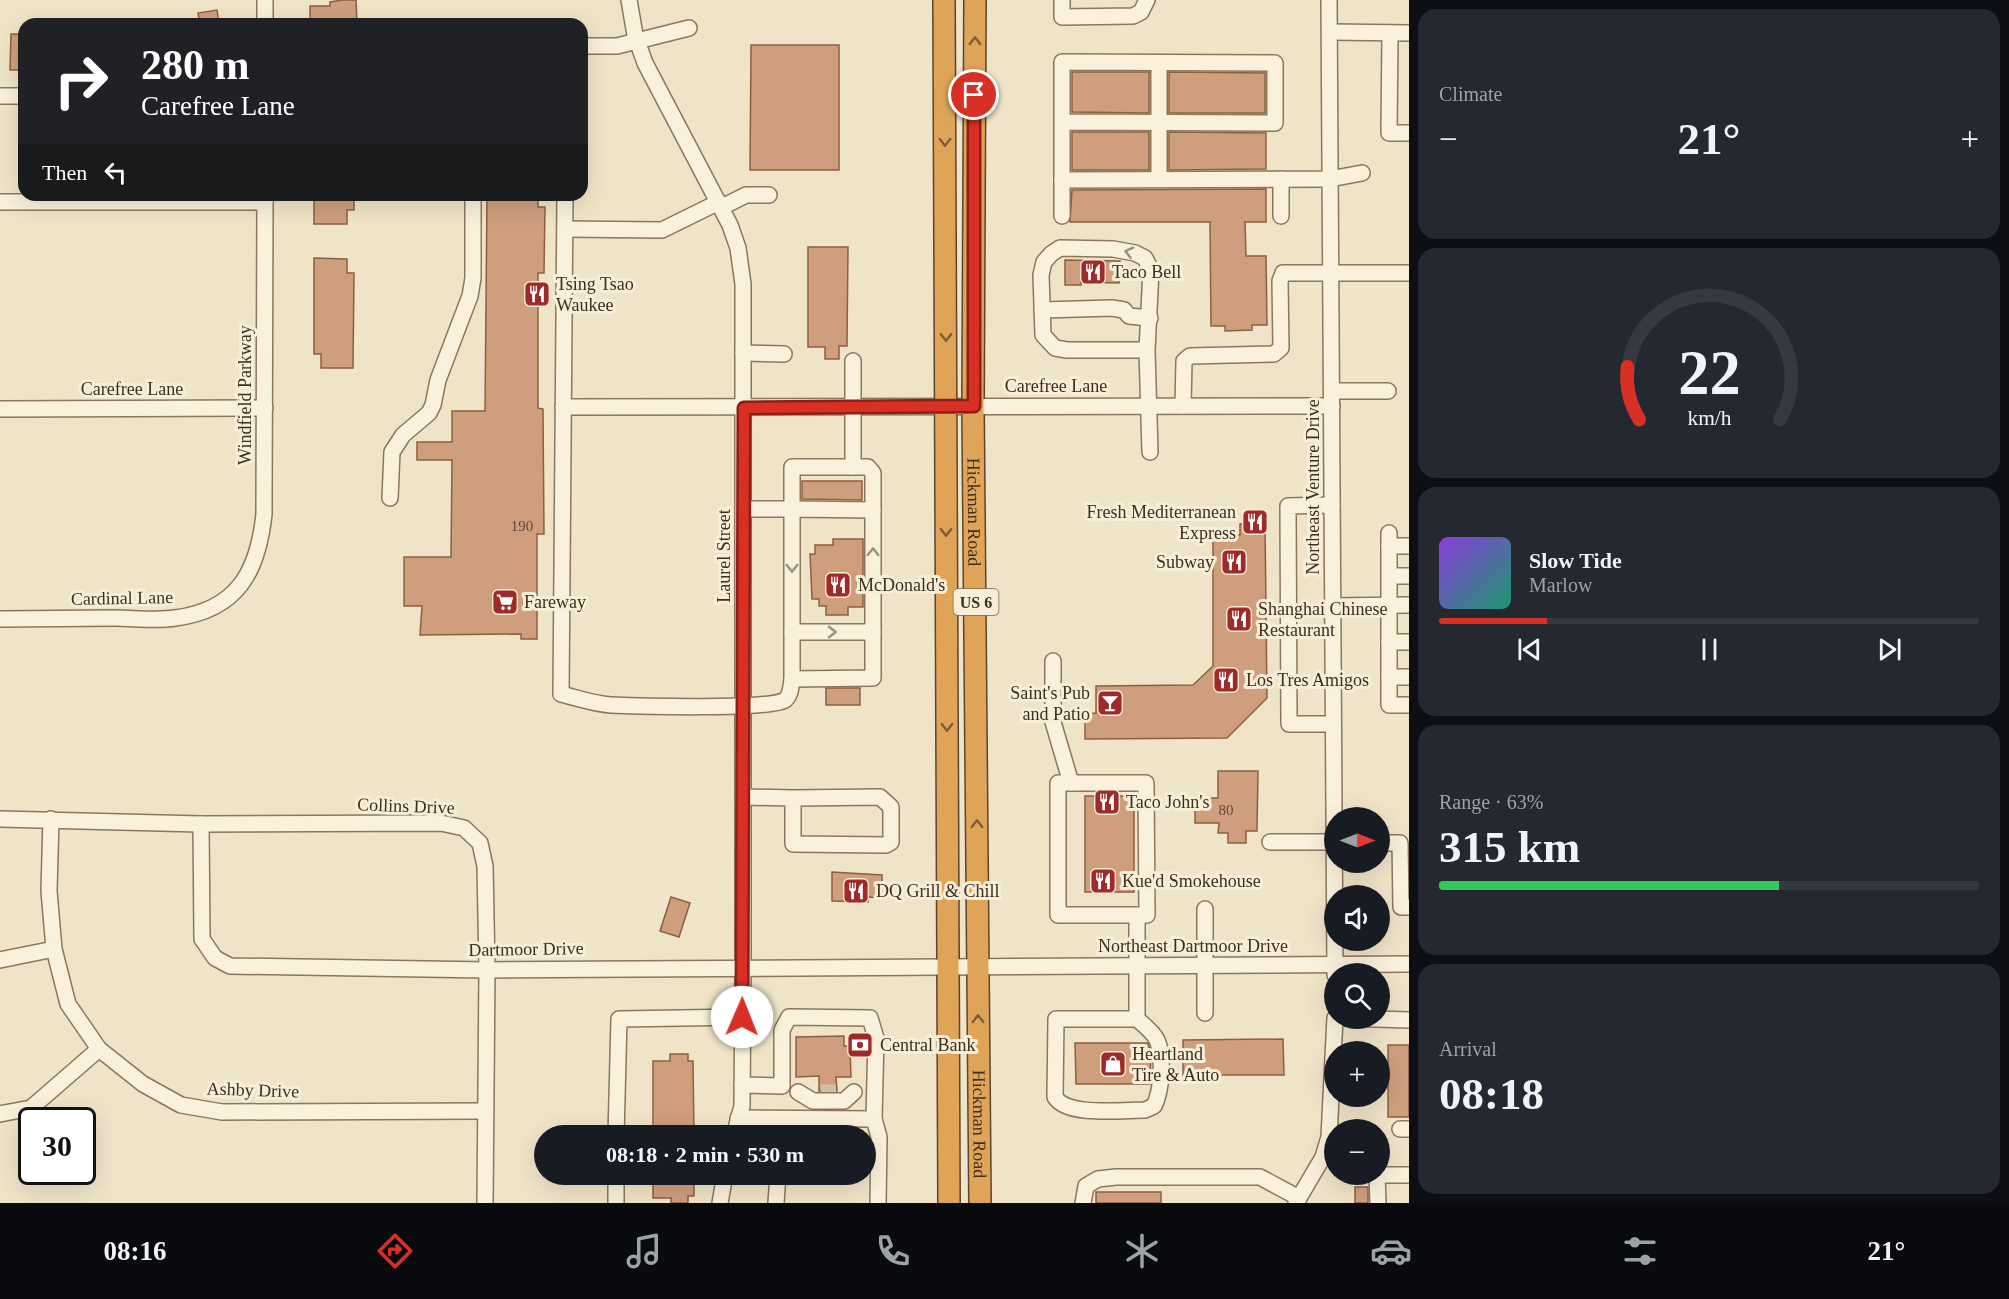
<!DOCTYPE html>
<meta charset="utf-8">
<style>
:root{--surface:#171b24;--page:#242831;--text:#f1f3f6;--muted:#9ea1a6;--line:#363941;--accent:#d93025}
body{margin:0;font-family:"Times New Roman",serif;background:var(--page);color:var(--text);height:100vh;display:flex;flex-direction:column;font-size:22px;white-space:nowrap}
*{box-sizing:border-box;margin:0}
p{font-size:20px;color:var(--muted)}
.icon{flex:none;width:33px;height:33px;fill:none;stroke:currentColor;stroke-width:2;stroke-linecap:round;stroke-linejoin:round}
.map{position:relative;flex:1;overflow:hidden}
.panel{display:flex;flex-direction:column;gap:9px;padding:9px;background:#0d0f14;width:600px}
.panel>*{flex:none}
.top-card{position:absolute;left:18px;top:18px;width:570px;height:183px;border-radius:18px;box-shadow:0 6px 24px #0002;background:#202124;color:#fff;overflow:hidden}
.needle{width:39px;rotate:90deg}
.buttons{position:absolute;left:1324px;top:807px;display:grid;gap:12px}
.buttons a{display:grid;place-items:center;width:66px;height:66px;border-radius:50%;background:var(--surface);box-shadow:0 6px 24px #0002;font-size:30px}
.speed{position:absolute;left:18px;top:1107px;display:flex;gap:12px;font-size:30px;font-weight:700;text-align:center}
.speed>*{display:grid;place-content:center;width:78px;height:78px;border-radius:50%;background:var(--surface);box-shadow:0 6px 24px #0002;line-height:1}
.speed .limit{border:3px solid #111;border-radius:9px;background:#fff;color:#111}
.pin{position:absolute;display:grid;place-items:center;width:51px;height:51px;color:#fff;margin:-26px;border:3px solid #fff;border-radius:50%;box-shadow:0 2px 6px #0007}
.me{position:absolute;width:66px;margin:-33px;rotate:1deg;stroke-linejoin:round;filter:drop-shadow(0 0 4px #0008)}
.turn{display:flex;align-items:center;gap:21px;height:126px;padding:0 24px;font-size:27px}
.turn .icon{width:78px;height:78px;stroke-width:2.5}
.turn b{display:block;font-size:42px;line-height:51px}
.then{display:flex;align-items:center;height:57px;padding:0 24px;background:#0003;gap:12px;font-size:22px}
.big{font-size:45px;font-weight:700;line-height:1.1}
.panel .tile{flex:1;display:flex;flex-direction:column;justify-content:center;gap:9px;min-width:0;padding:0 21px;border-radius:18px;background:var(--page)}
.panel .dial{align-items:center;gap:0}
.dial svg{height:156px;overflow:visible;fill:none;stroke:var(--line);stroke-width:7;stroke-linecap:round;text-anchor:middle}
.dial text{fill:var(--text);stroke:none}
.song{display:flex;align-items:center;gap:18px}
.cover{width:72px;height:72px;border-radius:9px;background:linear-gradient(135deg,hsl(270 70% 55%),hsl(160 70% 35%))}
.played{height:6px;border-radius:3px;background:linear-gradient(90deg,var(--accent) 20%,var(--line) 20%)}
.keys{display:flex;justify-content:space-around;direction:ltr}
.heat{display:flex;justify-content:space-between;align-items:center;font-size:33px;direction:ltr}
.charge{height:9px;border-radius:4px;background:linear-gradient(90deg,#34c759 63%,var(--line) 0)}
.trip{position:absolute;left:534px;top:1125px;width:342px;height:60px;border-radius:30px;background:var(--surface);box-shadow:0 6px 24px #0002;font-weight:700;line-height:60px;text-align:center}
.tabs{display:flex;height:96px;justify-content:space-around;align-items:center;background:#090b0e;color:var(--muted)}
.tabs .icon{width:42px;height:42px}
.tabs .selected{color:var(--accent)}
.tabs b{font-size:27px;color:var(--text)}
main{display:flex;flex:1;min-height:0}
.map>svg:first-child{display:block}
.building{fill:#cf9f7d;stroke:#8d5f41;stroke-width:1.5}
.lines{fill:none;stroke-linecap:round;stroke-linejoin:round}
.minor-tunnel{stroke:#ccc0a6;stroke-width:15;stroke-dasharray:15 8;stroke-linecap:butt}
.minor-casing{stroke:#8d765c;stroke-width:18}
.highway-casing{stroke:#5b4430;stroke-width:24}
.minor{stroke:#faf1dc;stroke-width:15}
.highway{stroke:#e0a458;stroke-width:21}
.oneway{stroke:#7e5d36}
.oneway2{stroke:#9c907e}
.route-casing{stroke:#8d1f18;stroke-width:15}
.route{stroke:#d93025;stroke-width:10}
.labels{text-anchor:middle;stroke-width:6;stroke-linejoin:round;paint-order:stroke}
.number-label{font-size:15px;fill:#624a37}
.shield{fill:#f7eed8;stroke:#756857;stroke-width:1.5}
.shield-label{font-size:16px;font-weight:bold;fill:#3d2e20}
.poi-label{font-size:18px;fill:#3d2e20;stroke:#f7eed8;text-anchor:start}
.street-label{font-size:18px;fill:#3d2e20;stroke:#f7eed8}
</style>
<main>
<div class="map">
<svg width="1409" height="1203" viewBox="0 0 1409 1203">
<rect width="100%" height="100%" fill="#f0e4c8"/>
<g class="building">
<path d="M342,0H356L357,24H310V6H330V2Z"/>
<path d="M217,10L219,24H200L198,13Z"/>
<path d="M11,34H24V70H10Z"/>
<path d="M751,45H839V170H750Z"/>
<path d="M1072,72H1149V113L1072,112Z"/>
<path d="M1169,72L1265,73V113H1169Z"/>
<rect x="1072" y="132" width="77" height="38"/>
<path d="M1169,132L1266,133V169L1169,170Z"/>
<path d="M1266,189V222H1245L1246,256H1266L1267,325H1252V330L1225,331V326H1211L1210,222H1070L1072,190Z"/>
<path d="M314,195H354V210H347V224H314Z"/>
<path d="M487,195H538V207H545L544,273H538V408L543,409L544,534H537V639H521V634L420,635L422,606H404V557H451L452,460H417V442H452V411H485Z"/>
<path d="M808,247H848L847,346H839V359H825V347H808Z"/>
<path d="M314,258L347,259V273H354L353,368H321V354H314Z"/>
<path d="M1065,260L1120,261L1119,283L1081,282V285H1065Z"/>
<path d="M802,481H862V500L802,499Z"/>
<path d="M1265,523L1267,698L1227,738L1085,739V714L1096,713V686L1193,685L1213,666V535H1240V524Z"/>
<path d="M833,539H863V607H848V615H826V606H819V599H812L810,554H815V545H833Z"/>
<rect x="826" y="688" width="34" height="17"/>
<path d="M1218,771H1258L1257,831H1246V843H1228V833H1218L1219,823H1195V798H1218Z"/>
<rect x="1085" y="796" width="49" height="96"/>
<path d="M832,872L882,875V898L868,897V902L832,901Z"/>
<path d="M671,897L690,903L679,937L660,931Z"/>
<path d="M844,1036V1046H850L851,1077H836L837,1091H819V1076L796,1077V1037Z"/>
<path d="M1283,1039L1284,1075H1183V1040Z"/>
<path d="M1075,1043H1148L1151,1054L1150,1084H1076Z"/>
<rect x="1388" y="1045" width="21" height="72"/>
<path d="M670,1054H688V1061H693L694,1136H653V1061H670Z"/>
<path d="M653,1174H694V1196H688V1203H671V1198H653Z"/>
<rect x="1355" y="1187" width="13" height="16"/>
<rect x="1096" y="1192" width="65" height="11"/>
</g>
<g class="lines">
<path class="minor-tunnel" d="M821,1092H836"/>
<defs>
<g id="minor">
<path d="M629,0L635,35L645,63L730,225L738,248L743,284V966L742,1106L734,1136"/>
<path d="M1062,0V17L1133,16L1141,12L1147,0"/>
<path d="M1329,0L1335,975"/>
<path d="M265,24V0"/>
<path d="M1330,32L1409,33"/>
<path d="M1390,33L1389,133H1409"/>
<path d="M582,46H617L689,28"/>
<path d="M1159,63V179"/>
<path d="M0,96H24"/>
<path d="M1062,122L1275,123V63L1062,62V180L1330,179L1362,173"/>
<path d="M1281,179V216"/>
<path d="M1062,180V216"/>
<path d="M565,195L561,694C577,698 594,704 611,705C634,706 773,710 785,700C791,695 791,686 792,679V509L873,510"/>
<path d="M0,202H265"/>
<path d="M722,207L746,195H769"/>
<path d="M565,229L662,230L719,202"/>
<path d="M1042,310L1112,308L1124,310L1129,316L1150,318"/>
<path d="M1147,350H1067L1055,348L1043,335L1041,275L1044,262L1051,254L1060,248L1113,249L1135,253L1145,258L1151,270L1147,350L1150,452"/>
<path d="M743,353L784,354"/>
<path d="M1332,391H1388"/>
<path d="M1183,406L1184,361L1190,356L1274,354L1281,348L1280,281L1283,273H1409"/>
<path d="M563,407L1332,406"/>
<path d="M0,409L265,408"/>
<path d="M390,498L392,452L403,435L429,413L433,405L438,380L470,296L473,278V195"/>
<path d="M1332,505L1288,506L1289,724H1333"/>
<path d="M744,509H792V467H853V361"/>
<path d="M1389,533V705H1409"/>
<path d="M1389,546H1409"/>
<path d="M1389,576H1409"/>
<path d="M1333,606L1409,605"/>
<path d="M0,619C38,619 77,618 115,618C134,618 156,621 175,618C238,610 258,571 264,514L265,195"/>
<path d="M792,632H873"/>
<path d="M1389,642H1409"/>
<path d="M1053,661V722L1071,783"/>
<path d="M1389,677H1409"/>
<path d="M792,679L873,678V473L868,467H853"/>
<path d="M744,797L793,798V844L886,845L891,842V807L880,797L793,798"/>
<path d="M0,819L201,824L441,823L464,828L480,843L485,866L487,970L485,1203"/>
<path d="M51,819L49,891L54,949L68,1004L99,1049L143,1084L181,1105L222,1112L484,1111"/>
<path d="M201,824L202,939L215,958L230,966L487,970L1409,964"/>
<path d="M1270,842H1335"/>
<path d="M1380,843H1400L1401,907H1409"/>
<path d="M1205,909V1013"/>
<path d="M0,960L54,949"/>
<path d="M1343,1018L1409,1020"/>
<path d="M1137,1019C1144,1025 1153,1032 1157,1040C1164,1056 1162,1090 1154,1106L1145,1110C1123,1110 1067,1117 1055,1097L1056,1019H1137V915H1058V783H1146L1147,915H1137"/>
<path d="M742,1085L782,1086V1030L789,1017L870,1018L876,1038L874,1119"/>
<path d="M798,1092L813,1101H844L854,1092"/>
<path d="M0,1114L31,1108L99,1049"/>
<path d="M738,1118L874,1119L879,1137L878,1203"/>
<path d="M1400,1129H1409"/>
<path d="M616,1136L619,1019L742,1017"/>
<path d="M616,1174V1203"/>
<path d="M1374,1174L1377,1175L1378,1203"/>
<path d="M1377,1175H1409"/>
<path d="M720,1203L725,1174"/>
<path d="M776,1203L778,1174"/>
<path d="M1083,1203L1086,1186L1098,1179L1116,1177H1260L1299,1198"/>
<path d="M1296,1203L1323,1157L1329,1137L1335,1018"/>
</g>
<g id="highway">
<path d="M944,0L949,1203"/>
<path id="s1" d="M975,0L973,406L980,1203"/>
</g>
</defs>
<use href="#minor" class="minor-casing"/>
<use href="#highway" class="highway-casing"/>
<use href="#minor" class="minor"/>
<use href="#highway" class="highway"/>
</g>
<defs><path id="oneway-chevron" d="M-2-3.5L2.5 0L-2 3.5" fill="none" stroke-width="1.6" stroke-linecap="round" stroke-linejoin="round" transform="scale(1.5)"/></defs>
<g class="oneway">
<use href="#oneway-chevron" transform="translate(975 41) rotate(-90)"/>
<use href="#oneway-chevron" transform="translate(945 142) rotate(90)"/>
<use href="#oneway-chevron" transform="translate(946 337) rotate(90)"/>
<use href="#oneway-chevron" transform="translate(946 532) rotate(90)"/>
<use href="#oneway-chevron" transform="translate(947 727) rotate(90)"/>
<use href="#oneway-chevron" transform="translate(977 824) rotate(-90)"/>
<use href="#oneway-chevron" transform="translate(978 1019) rotate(-91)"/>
</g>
<g class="oneway2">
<use href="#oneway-chevron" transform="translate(1129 252) rotate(-166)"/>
<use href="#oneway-chevron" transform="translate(873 552) rotate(-90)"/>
<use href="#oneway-chevron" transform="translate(792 568) rotate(90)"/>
<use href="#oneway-chevron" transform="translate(832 632)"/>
</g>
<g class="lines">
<defs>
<path id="route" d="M742,1017L744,408L974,406V95"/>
</defs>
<use href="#route" class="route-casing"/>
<use href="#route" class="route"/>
</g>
<defs>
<symbol id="restaurant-square" viewBox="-11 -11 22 22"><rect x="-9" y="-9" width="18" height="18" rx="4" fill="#9e2a2b" stroke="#f7eed8"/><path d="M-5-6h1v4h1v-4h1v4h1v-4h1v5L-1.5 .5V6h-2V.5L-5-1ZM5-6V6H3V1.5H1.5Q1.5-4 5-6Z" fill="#fff"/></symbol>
<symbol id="supermarket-square" viewBox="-11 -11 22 22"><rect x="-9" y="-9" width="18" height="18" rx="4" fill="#9e2a2b" stroke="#f7eed8"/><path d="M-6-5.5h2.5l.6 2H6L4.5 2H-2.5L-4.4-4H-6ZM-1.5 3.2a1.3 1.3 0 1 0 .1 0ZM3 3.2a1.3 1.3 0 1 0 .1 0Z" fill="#fff"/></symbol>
<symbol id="bar-square" viewBox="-11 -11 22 22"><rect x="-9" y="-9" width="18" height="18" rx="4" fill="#9e2a2b" stroke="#f7eed8"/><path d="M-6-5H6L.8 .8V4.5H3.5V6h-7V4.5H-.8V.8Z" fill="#fff"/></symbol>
<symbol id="bank-square" viewBox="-11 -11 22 22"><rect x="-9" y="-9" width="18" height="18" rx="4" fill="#9e2a2b" stroke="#f7eed8"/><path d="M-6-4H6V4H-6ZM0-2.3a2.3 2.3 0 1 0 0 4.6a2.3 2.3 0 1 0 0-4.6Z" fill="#fff"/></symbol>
<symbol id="shop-square" viewBox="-11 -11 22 22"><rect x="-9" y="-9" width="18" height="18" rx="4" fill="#9e2a2b" stroke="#f7eed8"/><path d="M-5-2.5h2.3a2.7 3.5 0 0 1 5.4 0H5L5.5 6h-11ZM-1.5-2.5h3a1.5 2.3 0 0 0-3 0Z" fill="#fff"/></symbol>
</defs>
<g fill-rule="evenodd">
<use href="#restaurant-square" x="1078" y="257" width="30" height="30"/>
<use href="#restaurant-square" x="522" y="279" width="30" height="30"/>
<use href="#restaurant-square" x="1240" y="507" width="30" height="30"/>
<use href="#restaurant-square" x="1219" y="547" width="30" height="30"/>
<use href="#restaurant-square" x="823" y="570" width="30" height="30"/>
<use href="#supermarket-square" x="490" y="587" width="30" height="30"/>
<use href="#restaurant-square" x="1224" y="604" width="30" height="30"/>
<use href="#restaurant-square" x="1211" y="665" width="30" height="30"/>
<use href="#bar-square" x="1095" y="688" width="30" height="30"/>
<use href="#restaurant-square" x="1092" y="787" width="30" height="30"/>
<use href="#restaurant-square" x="1088" y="866" width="30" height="30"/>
<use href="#restaurant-square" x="841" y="876" width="30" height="30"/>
<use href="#bank-square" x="845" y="1030" width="30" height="30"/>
<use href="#shop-square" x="1098" y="1049" width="30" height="30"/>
</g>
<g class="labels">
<g class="number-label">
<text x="522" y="531">190</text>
<text x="1226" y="815">80</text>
</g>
<rect class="shield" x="953.5" y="589" width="45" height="26" rx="4.5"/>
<g class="shield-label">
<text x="976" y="608">US 6</text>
</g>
<g class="poi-label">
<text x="1112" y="278">Taco Bell</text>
<text x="556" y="290">Tsing Tsao<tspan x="556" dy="21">Waukee</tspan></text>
<text x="1236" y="518" text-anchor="end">Fresh Mediterranean<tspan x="1236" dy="21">Express</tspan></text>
<text x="1214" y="568" text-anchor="end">Subway</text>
<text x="858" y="591">McDonald's</text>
<text x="524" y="608">Fareway</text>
<text x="1258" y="615">Shanghai Chinese<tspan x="1258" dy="21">Restaurant</tspan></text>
<text x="1246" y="686">Los Tres Amigos</text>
<text x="1090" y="699" text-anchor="end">Saint's Pub<tspan x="1090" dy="21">and Patio</tspan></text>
<text x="1126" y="808">Taco John's</text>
<text x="1122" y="887">Kue'd Smokehouse</text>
<text x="876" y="897">DQ Grill &amp; Chill</text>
<text x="880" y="1051">Central Bank</text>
<text x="1132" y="1060">Heartland<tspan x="1132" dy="21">Tire &amp; Auto</tspan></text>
</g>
<g class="street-label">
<text x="1056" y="392">Carefree Lane</text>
<text x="132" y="395">Carefree Lane</text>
<text transform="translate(245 395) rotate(-90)" y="6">Windfield Parkway</text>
<text transform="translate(1313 487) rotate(-90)" y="6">Northeast Venture Drive</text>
<text dy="6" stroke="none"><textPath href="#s1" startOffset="512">Hickman Road</textPath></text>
<text transform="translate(724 556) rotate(-90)" y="6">Laurel Street</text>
<text transform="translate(122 598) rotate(-1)" y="6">Cardinal Lane</text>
<text transform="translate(406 806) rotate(2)" y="6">Collins Drive</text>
<text x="1193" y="952">Northeast Dartmoor Drive</text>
<text transform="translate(526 949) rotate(-1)" y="6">Dartmoor Drive</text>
<text transform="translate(253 1090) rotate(2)" y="6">Ashby Drive</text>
<text dy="6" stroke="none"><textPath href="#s1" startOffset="1124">Hickman Road</textPath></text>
</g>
</g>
</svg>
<div class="buttons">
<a><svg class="needle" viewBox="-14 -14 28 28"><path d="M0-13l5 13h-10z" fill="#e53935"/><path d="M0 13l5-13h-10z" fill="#9ea1a6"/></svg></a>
<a><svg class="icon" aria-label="sound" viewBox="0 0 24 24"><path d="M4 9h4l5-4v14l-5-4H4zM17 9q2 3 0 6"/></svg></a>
<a><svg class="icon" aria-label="search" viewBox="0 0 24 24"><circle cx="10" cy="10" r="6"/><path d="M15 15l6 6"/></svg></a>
<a>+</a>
<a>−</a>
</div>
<div class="speed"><div class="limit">30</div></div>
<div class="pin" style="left:974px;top:95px;background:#d93025"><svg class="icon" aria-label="arrive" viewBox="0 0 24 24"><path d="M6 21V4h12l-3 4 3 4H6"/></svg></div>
<svg class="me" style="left:742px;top:1017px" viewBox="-20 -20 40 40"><circle r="19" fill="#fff"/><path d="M0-13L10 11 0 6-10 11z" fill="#d93025"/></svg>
<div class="trip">08:18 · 2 min · 530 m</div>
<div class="top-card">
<div class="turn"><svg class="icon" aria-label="right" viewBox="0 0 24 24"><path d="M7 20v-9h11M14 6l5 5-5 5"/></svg><div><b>280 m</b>Carefree Lane</div></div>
<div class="then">Then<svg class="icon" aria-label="left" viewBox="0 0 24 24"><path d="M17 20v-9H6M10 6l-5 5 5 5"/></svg></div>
</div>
</div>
<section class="panel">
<div class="tile"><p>Climate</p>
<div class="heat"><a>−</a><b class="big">21°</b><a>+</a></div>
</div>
<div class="tile dial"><svg viewBox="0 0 100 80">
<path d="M14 69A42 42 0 1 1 86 69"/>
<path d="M14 69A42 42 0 0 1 8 42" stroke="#d93025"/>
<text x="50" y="56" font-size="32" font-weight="700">22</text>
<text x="50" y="72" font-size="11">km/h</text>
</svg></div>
<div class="tile">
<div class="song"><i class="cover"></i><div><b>Slow Tide</b><p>Marlow</p></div></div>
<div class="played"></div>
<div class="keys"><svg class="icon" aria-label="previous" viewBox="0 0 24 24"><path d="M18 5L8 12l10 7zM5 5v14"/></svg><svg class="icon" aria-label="pause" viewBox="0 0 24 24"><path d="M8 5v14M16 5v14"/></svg><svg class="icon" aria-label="next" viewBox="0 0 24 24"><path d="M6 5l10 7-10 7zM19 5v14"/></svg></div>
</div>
<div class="tile"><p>Range · 63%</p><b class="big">315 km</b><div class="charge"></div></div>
<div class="tile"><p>Arrival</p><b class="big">08:18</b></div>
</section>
</main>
<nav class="tabs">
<b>08:16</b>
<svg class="icon selected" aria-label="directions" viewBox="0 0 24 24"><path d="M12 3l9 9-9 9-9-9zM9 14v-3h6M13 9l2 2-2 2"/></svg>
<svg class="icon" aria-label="music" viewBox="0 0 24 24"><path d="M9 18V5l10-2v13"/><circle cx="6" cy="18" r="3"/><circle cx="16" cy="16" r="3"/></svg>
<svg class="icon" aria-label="phone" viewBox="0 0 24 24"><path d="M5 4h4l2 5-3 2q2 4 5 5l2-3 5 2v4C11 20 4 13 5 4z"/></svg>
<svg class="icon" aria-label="climate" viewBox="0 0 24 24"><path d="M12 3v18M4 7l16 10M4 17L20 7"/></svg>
<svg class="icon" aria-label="car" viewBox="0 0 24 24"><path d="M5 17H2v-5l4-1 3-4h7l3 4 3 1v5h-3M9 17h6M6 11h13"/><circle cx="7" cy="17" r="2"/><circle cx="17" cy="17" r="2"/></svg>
<svg class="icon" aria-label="filters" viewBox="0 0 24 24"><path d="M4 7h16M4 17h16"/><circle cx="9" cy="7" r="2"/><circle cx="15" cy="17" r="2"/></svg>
<b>21°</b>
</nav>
